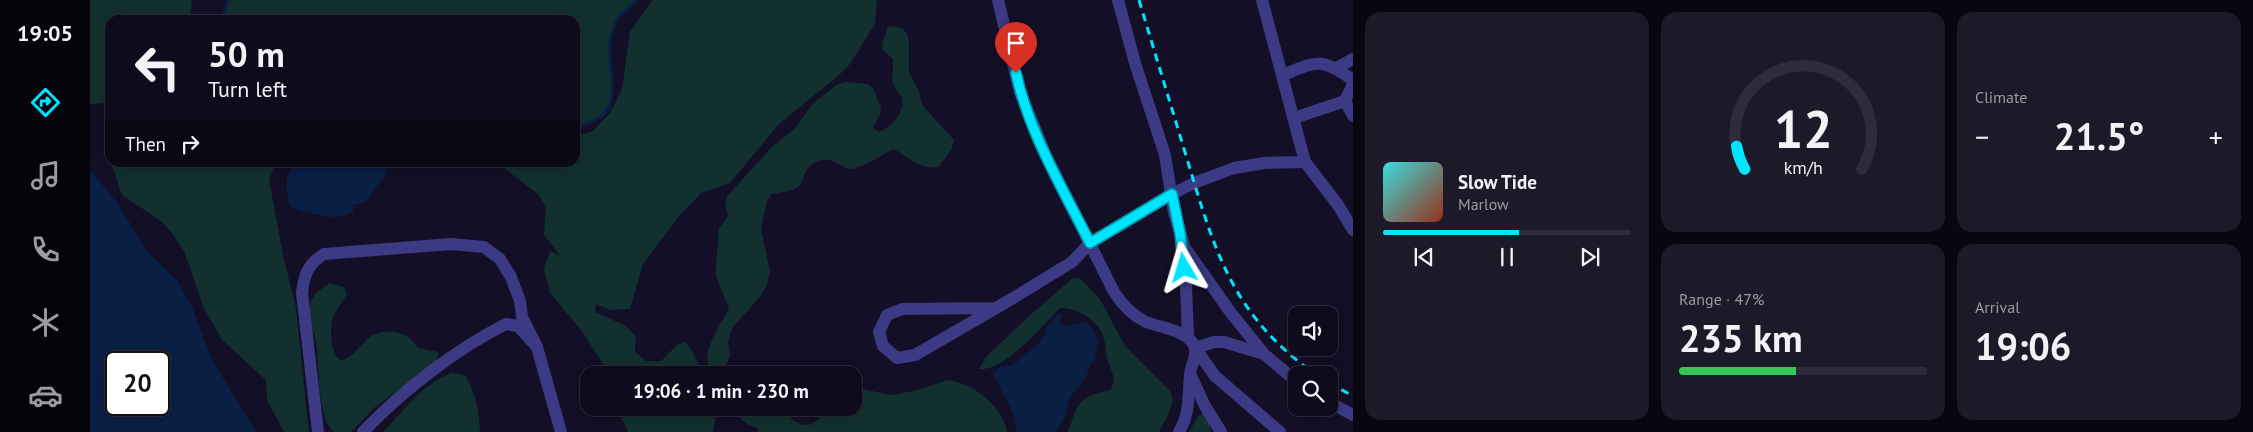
<!DOCTYPE html>
<meta charset="utf-8">
<style>
:root{--surface:#0e0b1c;--page:#1c1929;--text:#f1f3f6;--muted:#9b9ba3;--line:#2e2b3b;--accent:#00e5ff}
body{margin:0;font-family:"PT Sans",sans-serif;background:var(--page);color:var(--text);height:100vh;display:flex;flex-direction:column;font-size:19px;white-space:nowrap}
*{box-sizing:border-box;margin:0}
p{font-size:16px;color:var(--muted)}
.icon{flex:none;width:28px;height:28px;fill:none;stroke:currentColor;stroke-width:2;stroke-linecap:round;stroke-linejoin:round}
.map{position:relative;flex:1;overflow:hidden}
.sheet{display:flex;flex-direction:column;gap:12px;padding:12px;background:#08060f;width:900px}
.sheet>*{flex:none}
.hud{position:absolute;left:15px;top:15px;width:475px;height:152px;border-radius:15px;box-shadow:0 2px 12px #0003,0 0 0 1px var(--line);background:#0e0b1c;color:var(--text);overflow:hidden}
.fabs{position:absolute;left:1198px;top:306px;display:grid;gap:10px}
.fabs a{display:grid;place-items:center;width:50px;height:50px;border-radius:10px;background:var(--surface);box-shadow:0 2px 12px #0003,0 0 0 1px var(--line);font-size:25px}
.speed{position:absolute;left:15px;top:351px;display:flex;gap:10px;font-size:25px;font-weight:700;text-align:center}
.speed>*{display:grid;place-content:center;width:65px;height:65px;border-radius:50%;background:var(--surface);box-shadow:0 2px 12px #0003,0 0 0 1px var(--line);line-height:1}
.speed .limit{border:2px solid #111;border-radius:8px;background:#fff;color:#111}
.pin{position:absolute;display:grid;place-items:center;width:42px;height:42px;color:#fff;margin:-51px -21px;border-radius:50% 50% 50% 0;rotate:-45deg;box-shadow:0 0 5px #0007}
.pin .icon{rotate:45deg}
.me{position:absolute;width:55px;margin:-28px;rotate:353deg;stroke-linejoin:round;filter:drop-shadow(0 0 4px #0008)}
.turn{display:flex;align-items:center;gap:18px;height:105px;padding:0 20px;font-size:22px}
.turn .icon{width:65px;height:65px;stroke-width:2.5}
.turn b{display:block;font-size:35px;line-height:42px}
.then{display:flex;align-items:center;height:48px;padding:0 20px;background:#0003;gap:10px;font-size:19px}
.big{font-size:38px;font-weight:700;line-height:1.1}
.sheet .tile{flex:1;display:flex;flex-direction:column;justify-content:center;gap:8px;min-width:0;padding:0 18px;border-radius:15px;background:var(--page)}
.sheet .dial{align-items:center;gap:0}
.dial svg{height:130px;overflow:visible;fill:none;stroke:var(--line);stroke-width:7;stroke-linecap:round;text-anchor:middle}
.dial text{fill:var(--text);stroke:none}
.song{display:flex;align-items:center;gap:15px}
.cover{width:60px;height:60px;border-radius:8px;background:linear-gradient(135deg,hsl(180 70% 55%),hsl(10 70% 35%))}
.played{height:5px;border-radius:2px;background:linear-gradient(90deg,var(--accent) 55%,var(--line) 55%)}
.keys{display:flex;justify-content:space-around;direction:ltr}
.heat{display:flex;justify-content:space-between;align-items:center;font-size:28px;direction:ltr}
.charge{height:8px;border-radius:4px;background:linear-gradient(90deg,#34c759 47%,var(--line) 0)}
.sheet .tiles{flex:1;display:grid;gap:12px;grid-template-columns:repeat(3,1fr)}
.tile:first-child{grid-row:span 2}
.trip{position:absolute;left:490px;top:366px;width:282px;height:50px;border-radius:15px;background:var(--surface);box-shadow:0 2px 12px #0003,0 0 0 1px var(--line);font-weight:700;line-height:50px;text-align:center}
main{display:flex;flex:1;min-height:0}
.tab-bar{display:flex;flex-direction:column;width:90px;justify-content:space-around;align-items:center;background:#06040b;color:var(--muted)}
.tab-bar .icon{width:35px;height:35px}
.tab-bar .active{color:var(--accent)}
.tab-bar b{font-size:22px;color:var(--text)}
.map>svg:first-child{display:block}
.green{fill:#12302f}
.water{fill:#0a1f44;fill-rule:evenodd}
.lines{fill:none;stroke-linecap:round;stroke-linejoin:round}
.stream{stroke:#0a1f44;stroke-width:3}
.minor{stroke:#3d3a85;stroke-width:12}
.rail{stroke:#00e5ff;stroke-width:3;stroke-dasharray:8 6;stroke-linecap:butt}
.route-casing{stroke:#0095a6;stroke-width:12}
.route{stroke:#00e5ff;stroke-width:9}
</style>
<main>
<nav class="tab-bar">
<b>19:05</b>
<svg class="icon active" aria-label="directions" viewBox="0 0 24 24"><path d="M12 3l9 9-9 9-9-9zM9 14v-3h6M13 9l2 2-2 2"/></svg>
<svg class="icon" aria-label="music" viewBox="0 0 24 24"><path d="M9 18V5l10-2v13"/><circle cx="6" cy="18" r="3"/><circle cx="16" cy="16" r="3"/></svg>
<svg class="icon" aria-label="phone" viewBox="0 0 24 24"><path d="M5 4h4l2 5-3 2q2 4 5 5l2-3 5 2v4C11 20 4 13 5 4z"/></svg>
<svg class="icon" aria-label="climate" viewBox="0 0 24 24"><path d="M12 3v18M4 7l16 10M4 17L20 7"/></svg>
<svg class="icon" aria-label="car" viewBox="0 0 24 24"><path d="M5 17H2v-5l4-1 3-4h7l3 4 3 1v5h-3M9 17h6M6 11h13"/><circle cx="7" cy="17" r="2"/><circle cx="17" cy="17" r="2"/></svg>
</nav>
<div class="map">
<svg width="1263" height="432" viewBox="0 0 1263 432">
<rect width="100%" height="100%" fill="#130f26"/>
<g class="green">
<path d="M0,0H102L100,20H20V105L13,103L0,104Z"/>
<path d="M138,0H547C540,8 530,13 526,22C505,64 551,114 485,127V20H132Z"/>
<path d="M562,0H787L785,24L760,64L748,76L689,124L640,183L611,193L590,215L553,264L540,309L520,310L506,304L505,312L536,326L546,337L545,352L556,361H571L588,344L595,342C605,351 606,365 616,375H518L517,370L491,330L460,293L454,269L460,251L470,256L454,235L456,207L448,194L407,163L485,162V137L503,131L520,113L532,89L540,32Z"/>
<path d="M805,26L813,29L817,34L819,42V72L829,92L833,106L864,140L862,148L849,167C832,170 818,158 804,149C793,154 772,168 761,169C751,169 744,156 729,161C713,165 716,180 708,187C701,192 690,192 682,194L677,201L671,229L680,271L677,285L670,297L642,328L638,342L640,356L634,369C597,374 632,321 639,309L626,276V267L629,229L638,216L635,202L638,195L681,148L705,128L723,103L748,84L756,82L770,83L778,84L783,88L791,108L790,115L783,127L788,132C801,129 817,111 811,96C809,92 804,88 803,83C802,76 803,67 803,59L792,49L793,41L798,27Z"/>
<path d="M21,163H186L179,179L193,255L206,308L219,432H194L177,400L176,380L132,340L114,308L94,251L81,232L71,221L32,195Z"/>
<path d="M983,278L991,279L1010,299L1035,346L1080,391C1087,405 1075,419 1069,432H978C988,403 988,397 1020,390C1028,378 1021,373 1018,361C1015,352 1016,341 1012,333C1005,318 986,308 970,308C953,325 914,372 889,369L896,357L940,315Z"/>
<path d="M240,283L254,287L257,294C252,302 244,313 242,322C240,335 241,355 252,361C274,351 273,329 304,332C317,334 321,338 328,348L348,352L347,360L323,380L285,407L261,432H244C228,420 229,370 227,350C226,337 217,318 220,305C223,293 231,289 240,283Z"/>
<path d="M362,373L375,375C386,394 389,411 390,432H293C315,410 331,384 362,373Z"/>
<path d="M857,380C881,382 914,406 917,432H667L669,429L657,424L638,408H700L701,419C721,432 725,421 741,408H764V394L773,389L801,395L829,390Z"/>
<path d="M527,408H627L623,432H538Z"/>
<path d="M1114,413L1120,425L1121,432H1099L1108,416Z"/>
</g>
<g class="water">
<path d="M222,163H289L297,167L295,175L275,203L263,205V212C258,214 253,217 247,217C237,217 209,212 200,206C197,197 193,174 203,168C209,164 216,167 222,163Z"/>
<path d="M0,170L28,204L57,251L87,280L102,307L122,360L166,432H0ZM69,362V405H26V362Z"/>
<path d="M970,312L972,315L969,322L974,326L997,322C1005,330 1011,342 1005,353L1006,360L1000,364L997,375L980,398L974,419L966,432H926C927,410 911,393 903,374L908,368L923,365L947,345L954,336L957,326Z"/>
</g>
<g class="lines">
<g class="stream">
<path d="M132,20L138,0"/>
<path d="M485,127C551,114 505,64 526,22C530,13 540,8 547,0"/>
</g>
<g class="minor">
<path d="M908,0L930,92L957,158L1024,292C1032,304 1042,315 1054,321C1068,328 1103,330 1105,350C1106,359 1100,367 1100,376C1098,396 1100,414 1089,432"/>
<path d="M1028,0L1045,63L1075,155L1084,213L1095,248L1141,313L1174,354L1206,381"/>
<path d="M1172,0L1215,162L1248,205L1263,230"/>
<path d="M1246,68L1263,59"/>
<path d="M1193,75C1228,61 1230,57 1263,80"/>
<path d="M1263,84L1255,101L1263,116"/>
<path d="M1204,118L1255,101"/>
<path d="M1091,246L1096,285L1098,338"/>
<path d="M906,308L812,309L797,315L789,332L793,346L807,358L825,355L925,297L982,262L1000,243L1082,194L1104,183L1144,168L1174,163L1215,162"/>
<path d="M1174,354L1134,342H1124L1105,348L1125,376L1190,432"/>
<path d="M1101,376L1115,406L1131,432"/>
<path d="M1239,402L1263,415"/>
<path d="M228,432L212,293C214,275 218,264 234,254L361,244L394,247L410,259L421,277L430,301L432,317L447,347"/>
<path d="M273,432C312,391 366,349 416,324L428,326L447,347L471,432"/>
</g>
<g class="rail">
<path d="M1049,0C1064,50 1079,99 1094,149C1123,244 1139,315 1227,375"/>
<path d="M1239,383L1263,396"/>
</g>
</g>
<g class="lines">
<defs>
<path id="route" d="M926,73C939,133 973,189 1000,243L1082,194L1090,233L1094,268"/>
</defs>
<use href="#route" class="route-casing"/>
<use href="#route" class="route"/>
</g>
</svg>
<div class="fabs">
<a><svg class="icon" aria-label="sound" viewBox="0 0 24 24"><path d="M4 9h4l5-4v14l-5-4H4zM17 9q2 3 0 6"/></svg></a>
<a><svg class="icon" aria-label="search" viewBox="0 0 24 24"><circle cx="10" cy="10" r="6"/><path d="M15 15l6 6"/></svg></a>
</div>
<div class="speed"><div class="limit">20</div></div>
<div class="pin" style="left:926px;top:73px;background:#d93025"><svg class="icon" aria-label="arrive" viewBox="0 0 24 24"><path d="M6 21V4h12l-3 4 3 4H6"/></svg></div>
<svg class="me" style="left:1094px;top:268px" viewBox="-20 -20 40 40"><path d="M0-17L14 15 0 8-14 15z" fill="#00e5ff" stroke="#fff" stroke-width="4"/></svg>
<div class="trip">19:06 · 1 min · 230 m</div>
<div class="hud">
<div class="turn"><svg class="icon" aria-label="left" viewBox="0 0 24 24"><path d="M17 20v-9H6M10 6l-5 5 5 5"/></svg><div><b>50 m</b>Turn left</div></div>
<div class="then">Then<svg class="icon" aria-label="right" viewBox="0 0 24 24"><path d="M7 20v-9h11M14 6l5 5-5 5"/></svg></div>
</div>
</div>
<section class="sheet">
<div class="tiles">
<div class="tile">
<div class="song"><i class="cover"></i><div><b>Slow Tide</b><p>Marlow</p></div></div>
<div class="played"></div>
<div class="keys"><svg class="icon" aria-label="previous" viewBox="0 0 24 24"><path d="M18 5L8 12l10 7zM5 5v14"/></svg><svg class="icon" aria-label="pause" viewBox="0 0 24 24"><path d="M8 5v14M16 5v14"/></svg><svg class="icon" aria-label="next" viewBox="0 0 24 24"><path d="M6 5l10 7-10 7zM19 5v14"/></svg></div>
</div>
<div class="tile dial"><svg viewBox="0 0 100 80">
<path d="M14 69A42 42 0 1 1 86 69"/>
<path d="M14 69A42 42 0 0 1 9 55" stroke="#00e5ff"/>
<text x="50" y="56" font-size="32" font-weight="700">12</text>
<text x="50" y="72" font-size="11">km/h</text>
</svg></div>
<div class="tile"><p>Climate</p>
<div class="heat"><a>−</a><b class="big">21.5°</b><a>+</a></div>
</div>
<div class="tile"><p>Range · 47%</p><b class="big">235 km</b><div class="charge"></div></div>
<div class="tile"><p>Arrival</p><b class="big">19:06</b></div>
</div>
</section>
</main>
